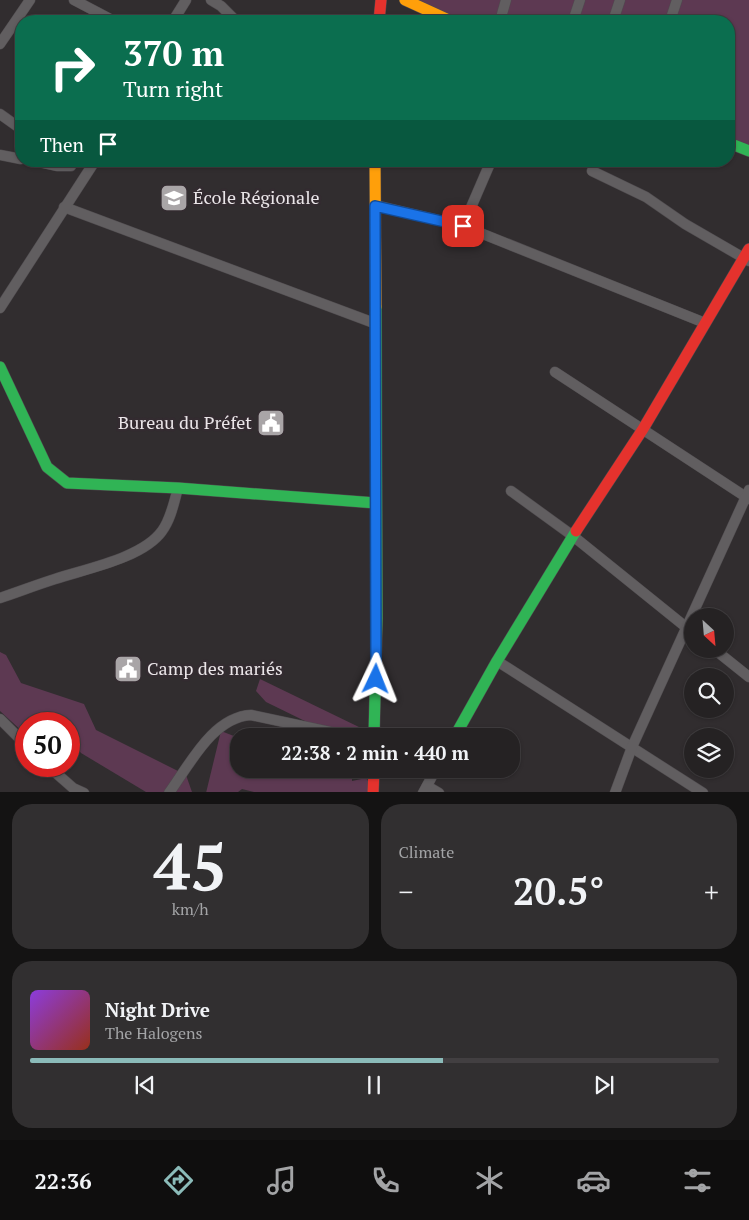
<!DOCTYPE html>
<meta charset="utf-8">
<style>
:root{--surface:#252223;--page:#312f30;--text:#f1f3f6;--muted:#a3a4a6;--line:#423f41;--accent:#8bbbb9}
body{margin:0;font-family:"PT Serif",serif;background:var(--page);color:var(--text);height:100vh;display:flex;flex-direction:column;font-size:19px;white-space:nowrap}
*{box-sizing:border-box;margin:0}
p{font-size:16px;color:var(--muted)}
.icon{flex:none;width:28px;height:28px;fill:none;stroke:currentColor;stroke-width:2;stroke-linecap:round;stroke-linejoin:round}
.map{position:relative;height:792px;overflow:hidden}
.side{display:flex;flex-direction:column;gap:12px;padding:12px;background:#141313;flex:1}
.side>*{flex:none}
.guide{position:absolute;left:15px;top:15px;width:720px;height:152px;border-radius:20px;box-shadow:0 1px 4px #0004,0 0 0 1px var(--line);background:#0b6e4f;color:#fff;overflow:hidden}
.needle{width:32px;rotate:154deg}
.controls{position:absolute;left:684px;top:608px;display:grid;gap:10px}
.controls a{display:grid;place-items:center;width:50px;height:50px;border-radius:50%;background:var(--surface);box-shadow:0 1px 4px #0004,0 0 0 1px var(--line);font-size:25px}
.speed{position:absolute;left:15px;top:712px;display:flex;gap:10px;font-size:25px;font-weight:700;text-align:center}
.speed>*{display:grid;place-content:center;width:65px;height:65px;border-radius:50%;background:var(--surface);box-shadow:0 1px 4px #0004,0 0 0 1px var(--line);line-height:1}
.speed .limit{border:8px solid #d22;background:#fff;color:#111}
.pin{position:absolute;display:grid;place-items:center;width:42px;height:42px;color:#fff;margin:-21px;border-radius:10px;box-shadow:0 2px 8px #0006}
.me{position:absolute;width:55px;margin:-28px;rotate:2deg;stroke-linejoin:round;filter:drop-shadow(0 0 4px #0008)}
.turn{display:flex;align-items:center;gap:18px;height:105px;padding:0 25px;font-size:22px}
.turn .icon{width:65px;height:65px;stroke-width:2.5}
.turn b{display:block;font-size:35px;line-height:42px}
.then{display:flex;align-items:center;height:48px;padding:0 25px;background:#0003;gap:10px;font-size:19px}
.big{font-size:38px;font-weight:700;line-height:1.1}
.side .card{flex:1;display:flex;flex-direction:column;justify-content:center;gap:8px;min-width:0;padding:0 18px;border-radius:20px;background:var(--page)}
.side .dial{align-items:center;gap:0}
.dial b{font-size:65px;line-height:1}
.song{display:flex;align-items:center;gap:15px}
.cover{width:60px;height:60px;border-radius:8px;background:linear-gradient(135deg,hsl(270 70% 55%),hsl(10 70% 35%))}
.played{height:5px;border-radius:2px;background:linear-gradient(90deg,var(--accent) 60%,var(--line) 60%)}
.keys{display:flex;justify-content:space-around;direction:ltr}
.heat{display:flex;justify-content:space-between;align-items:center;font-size:28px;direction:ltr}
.side .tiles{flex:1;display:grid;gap:12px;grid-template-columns:1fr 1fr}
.card:last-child{grid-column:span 2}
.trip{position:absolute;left:230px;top:728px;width:290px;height:50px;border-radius:20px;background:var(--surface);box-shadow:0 1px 4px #0004,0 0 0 1px var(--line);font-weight:700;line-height:50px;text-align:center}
.dock{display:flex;height:80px;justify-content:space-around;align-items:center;background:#0f0e0e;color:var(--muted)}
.dock .icon{width:35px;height:35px}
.dock .on{color:var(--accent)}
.dock b{font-size:22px;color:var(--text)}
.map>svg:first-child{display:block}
.green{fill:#5d3952}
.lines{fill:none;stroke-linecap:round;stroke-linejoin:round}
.street-casing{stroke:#4f4b4e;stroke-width:11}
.fast-casing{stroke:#4f4b4e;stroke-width:12}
.slow-casing{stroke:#4f4b4e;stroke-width:12}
.jam-casing{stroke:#4f4b4e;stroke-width:12}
.street{stroke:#615e60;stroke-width:10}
.fast{stroke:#30b455;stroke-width:11}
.slow{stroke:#ff9f0a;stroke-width:11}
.jam{stroke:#e5322d;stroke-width:11}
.route-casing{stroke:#114b97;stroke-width:12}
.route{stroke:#1a73e8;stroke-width:9}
.labels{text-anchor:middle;stroke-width:5;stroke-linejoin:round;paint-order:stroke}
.poi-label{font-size:18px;fill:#eae5e8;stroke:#332b30;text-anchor:start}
</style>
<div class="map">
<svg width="749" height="793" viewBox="0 0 749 793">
<rect width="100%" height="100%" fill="#312d2f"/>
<g class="green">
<path d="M403,0H749V151L729,143V21H451Z"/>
<path d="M0,652L6,655L21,683L84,704L96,730L186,775L192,792H146L81,753L69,739V724H56L47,713L33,724H26V729L23,732L0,711Z"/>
<path d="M260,679L361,728L370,736H344L311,724L266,702L256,691Z"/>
<path d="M221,731L239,738V769H320L332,775L331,769H369L352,772V781L366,778L375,792L258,793L242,789L238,792L206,793Z"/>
</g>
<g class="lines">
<defs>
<g id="street">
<path d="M74,0L114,21"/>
<path d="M211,0L221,6L236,21"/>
<path d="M173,21L186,0"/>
<path d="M500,21L506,0"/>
<path d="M573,21L580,0"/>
<path d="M613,21L620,0"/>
<path d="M670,21L677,0"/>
<path d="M0,44L30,0"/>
<path d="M0,114L21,129"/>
<path d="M0,155L21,159"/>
<path d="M34,161L57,166H71"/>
<path d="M592,171L646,197L685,224L749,261"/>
<path d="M375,205L463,226L705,323"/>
<path d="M64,207L374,323"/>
<path d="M463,226L491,161"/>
<path d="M0,308L95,161"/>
<path d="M555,372L749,499"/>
<path d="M511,491L573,536L692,632"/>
<path d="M0,598C18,592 36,585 55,579C85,569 143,558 162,531C171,519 174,502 178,488"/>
<path d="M714,649L749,677"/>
<path d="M497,661L703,793"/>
<path d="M0,719L26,745"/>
<path d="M48,766L73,788L84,793"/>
<path d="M427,786L439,793"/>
<path d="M169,793C190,764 213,717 251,715L349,736"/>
<path d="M423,793L436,769"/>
<path d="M615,793L632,747L749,490"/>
</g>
<g id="fast">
<path d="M729,143L749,151"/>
<path d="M0,367L47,467L67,483L178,488L376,503"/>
<path d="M374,736L377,618L376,307"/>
<path d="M455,736L497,661L576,531"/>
</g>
<g id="slow">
<path d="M405,0L451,21"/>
<path d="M375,161L376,307"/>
</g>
<g id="jam">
<path d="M379,21L381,0"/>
<path d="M576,531L643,429L749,249"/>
<path d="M373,793L374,769"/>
</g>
</defs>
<use href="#street" class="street-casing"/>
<use href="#fast" class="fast-casing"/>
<use href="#slow" class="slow-casing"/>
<use href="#jam" class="jam-casing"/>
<use href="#street" class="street"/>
<use href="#fast" class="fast"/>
<use href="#slow" class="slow"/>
<use href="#jam" class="jam"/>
</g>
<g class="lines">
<defs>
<path id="route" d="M376,679L375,206L463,226"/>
</defs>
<use href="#route" class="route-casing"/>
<use href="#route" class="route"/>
</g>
<defs>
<symbol id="school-square" viewBox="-11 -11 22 22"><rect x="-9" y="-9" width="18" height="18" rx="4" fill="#a9a5a7" stroke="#332b30"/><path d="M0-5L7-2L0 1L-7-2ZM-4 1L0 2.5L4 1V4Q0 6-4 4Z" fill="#fff"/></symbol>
<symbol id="civic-square" viewBox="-11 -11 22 22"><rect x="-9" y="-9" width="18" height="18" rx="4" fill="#a9a5a7" stroke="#332b30"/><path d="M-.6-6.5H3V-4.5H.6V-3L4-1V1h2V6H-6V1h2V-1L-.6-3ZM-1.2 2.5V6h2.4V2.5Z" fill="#fff"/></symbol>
</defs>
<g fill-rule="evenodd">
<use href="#school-square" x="158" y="182" width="32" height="32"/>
<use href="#civic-square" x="255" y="407" width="32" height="32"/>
<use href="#civic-square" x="112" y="653" width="32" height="32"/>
</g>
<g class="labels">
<g class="poi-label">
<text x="193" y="204">École Régionale</text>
<text x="252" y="429" text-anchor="end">Bureau du Préfet</text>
<text x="147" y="675">Camp des mariés</text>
</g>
</g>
</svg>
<div class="controls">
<a><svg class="needle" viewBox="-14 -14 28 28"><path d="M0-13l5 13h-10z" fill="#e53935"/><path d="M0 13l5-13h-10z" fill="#a3a4a6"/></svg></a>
<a><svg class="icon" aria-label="search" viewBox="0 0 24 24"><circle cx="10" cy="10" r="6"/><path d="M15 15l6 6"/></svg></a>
<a><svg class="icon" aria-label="layers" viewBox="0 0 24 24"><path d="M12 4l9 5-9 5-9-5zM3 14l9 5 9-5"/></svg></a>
</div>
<div class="speed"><div class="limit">50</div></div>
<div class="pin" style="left:463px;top:226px;background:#d93025"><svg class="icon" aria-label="arrive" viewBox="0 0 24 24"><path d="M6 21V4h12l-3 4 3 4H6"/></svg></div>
<svg class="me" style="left:376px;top:679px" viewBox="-20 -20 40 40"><path d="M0-17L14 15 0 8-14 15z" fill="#1a73e8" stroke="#fff" stroke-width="4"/></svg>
<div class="trip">22:38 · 2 min · 440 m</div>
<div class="guide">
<div class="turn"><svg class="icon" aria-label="right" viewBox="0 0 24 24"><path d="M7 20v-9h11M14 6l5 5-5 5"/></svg><div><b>370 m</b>Turn right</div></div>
<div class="then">Then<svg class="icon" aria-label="arrive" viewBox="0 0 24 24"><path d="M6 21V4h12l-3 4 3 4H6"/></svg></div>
</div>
</div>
<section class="side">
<div class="tiles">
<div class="card dial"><b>45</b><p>km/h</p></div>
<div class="card"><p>Climate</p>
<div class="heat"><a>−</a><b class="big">20.5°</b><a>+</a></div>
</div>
<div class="card">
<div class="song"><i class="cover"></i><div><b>Night Drive</b><p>The Halogens</p></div></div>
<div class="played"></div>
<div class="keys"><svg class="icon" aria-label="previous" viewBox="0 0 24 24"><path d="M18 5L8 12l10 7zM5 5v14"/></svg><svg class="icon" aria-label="pause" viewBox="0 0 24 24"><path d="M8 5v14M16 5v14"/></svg><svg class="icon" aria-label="next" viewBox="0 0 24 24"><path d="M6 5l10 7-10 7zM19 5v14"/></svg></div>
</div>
</div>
</section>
<nav class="dock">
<b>22:36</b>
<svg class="icon on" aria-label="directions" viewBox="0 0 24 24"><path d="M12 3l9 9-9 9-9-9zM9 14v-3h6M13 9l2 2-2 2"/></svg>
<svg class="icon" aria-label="music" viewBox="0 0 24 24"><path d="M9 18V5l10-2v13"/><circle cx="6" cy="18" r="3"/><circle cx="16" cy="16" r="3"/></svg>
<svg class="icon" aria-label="phone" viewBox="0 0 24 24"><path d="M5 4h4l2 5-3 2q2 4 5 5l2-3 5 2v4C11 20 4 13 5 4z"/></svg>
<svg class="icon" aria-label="climate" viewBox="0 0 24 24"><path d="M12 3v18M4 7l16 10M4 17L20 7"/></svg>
<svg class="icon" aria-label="car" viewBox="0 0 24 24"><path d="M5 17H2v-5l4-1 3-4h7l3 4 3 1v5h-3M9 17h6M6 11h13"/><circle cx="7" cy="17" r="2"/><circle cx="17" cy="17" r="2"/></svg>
<svg class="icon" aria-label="filters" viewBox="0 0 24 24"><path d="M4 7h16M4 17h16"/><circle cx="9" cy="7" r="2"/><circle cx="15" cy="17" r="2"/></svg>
</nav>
